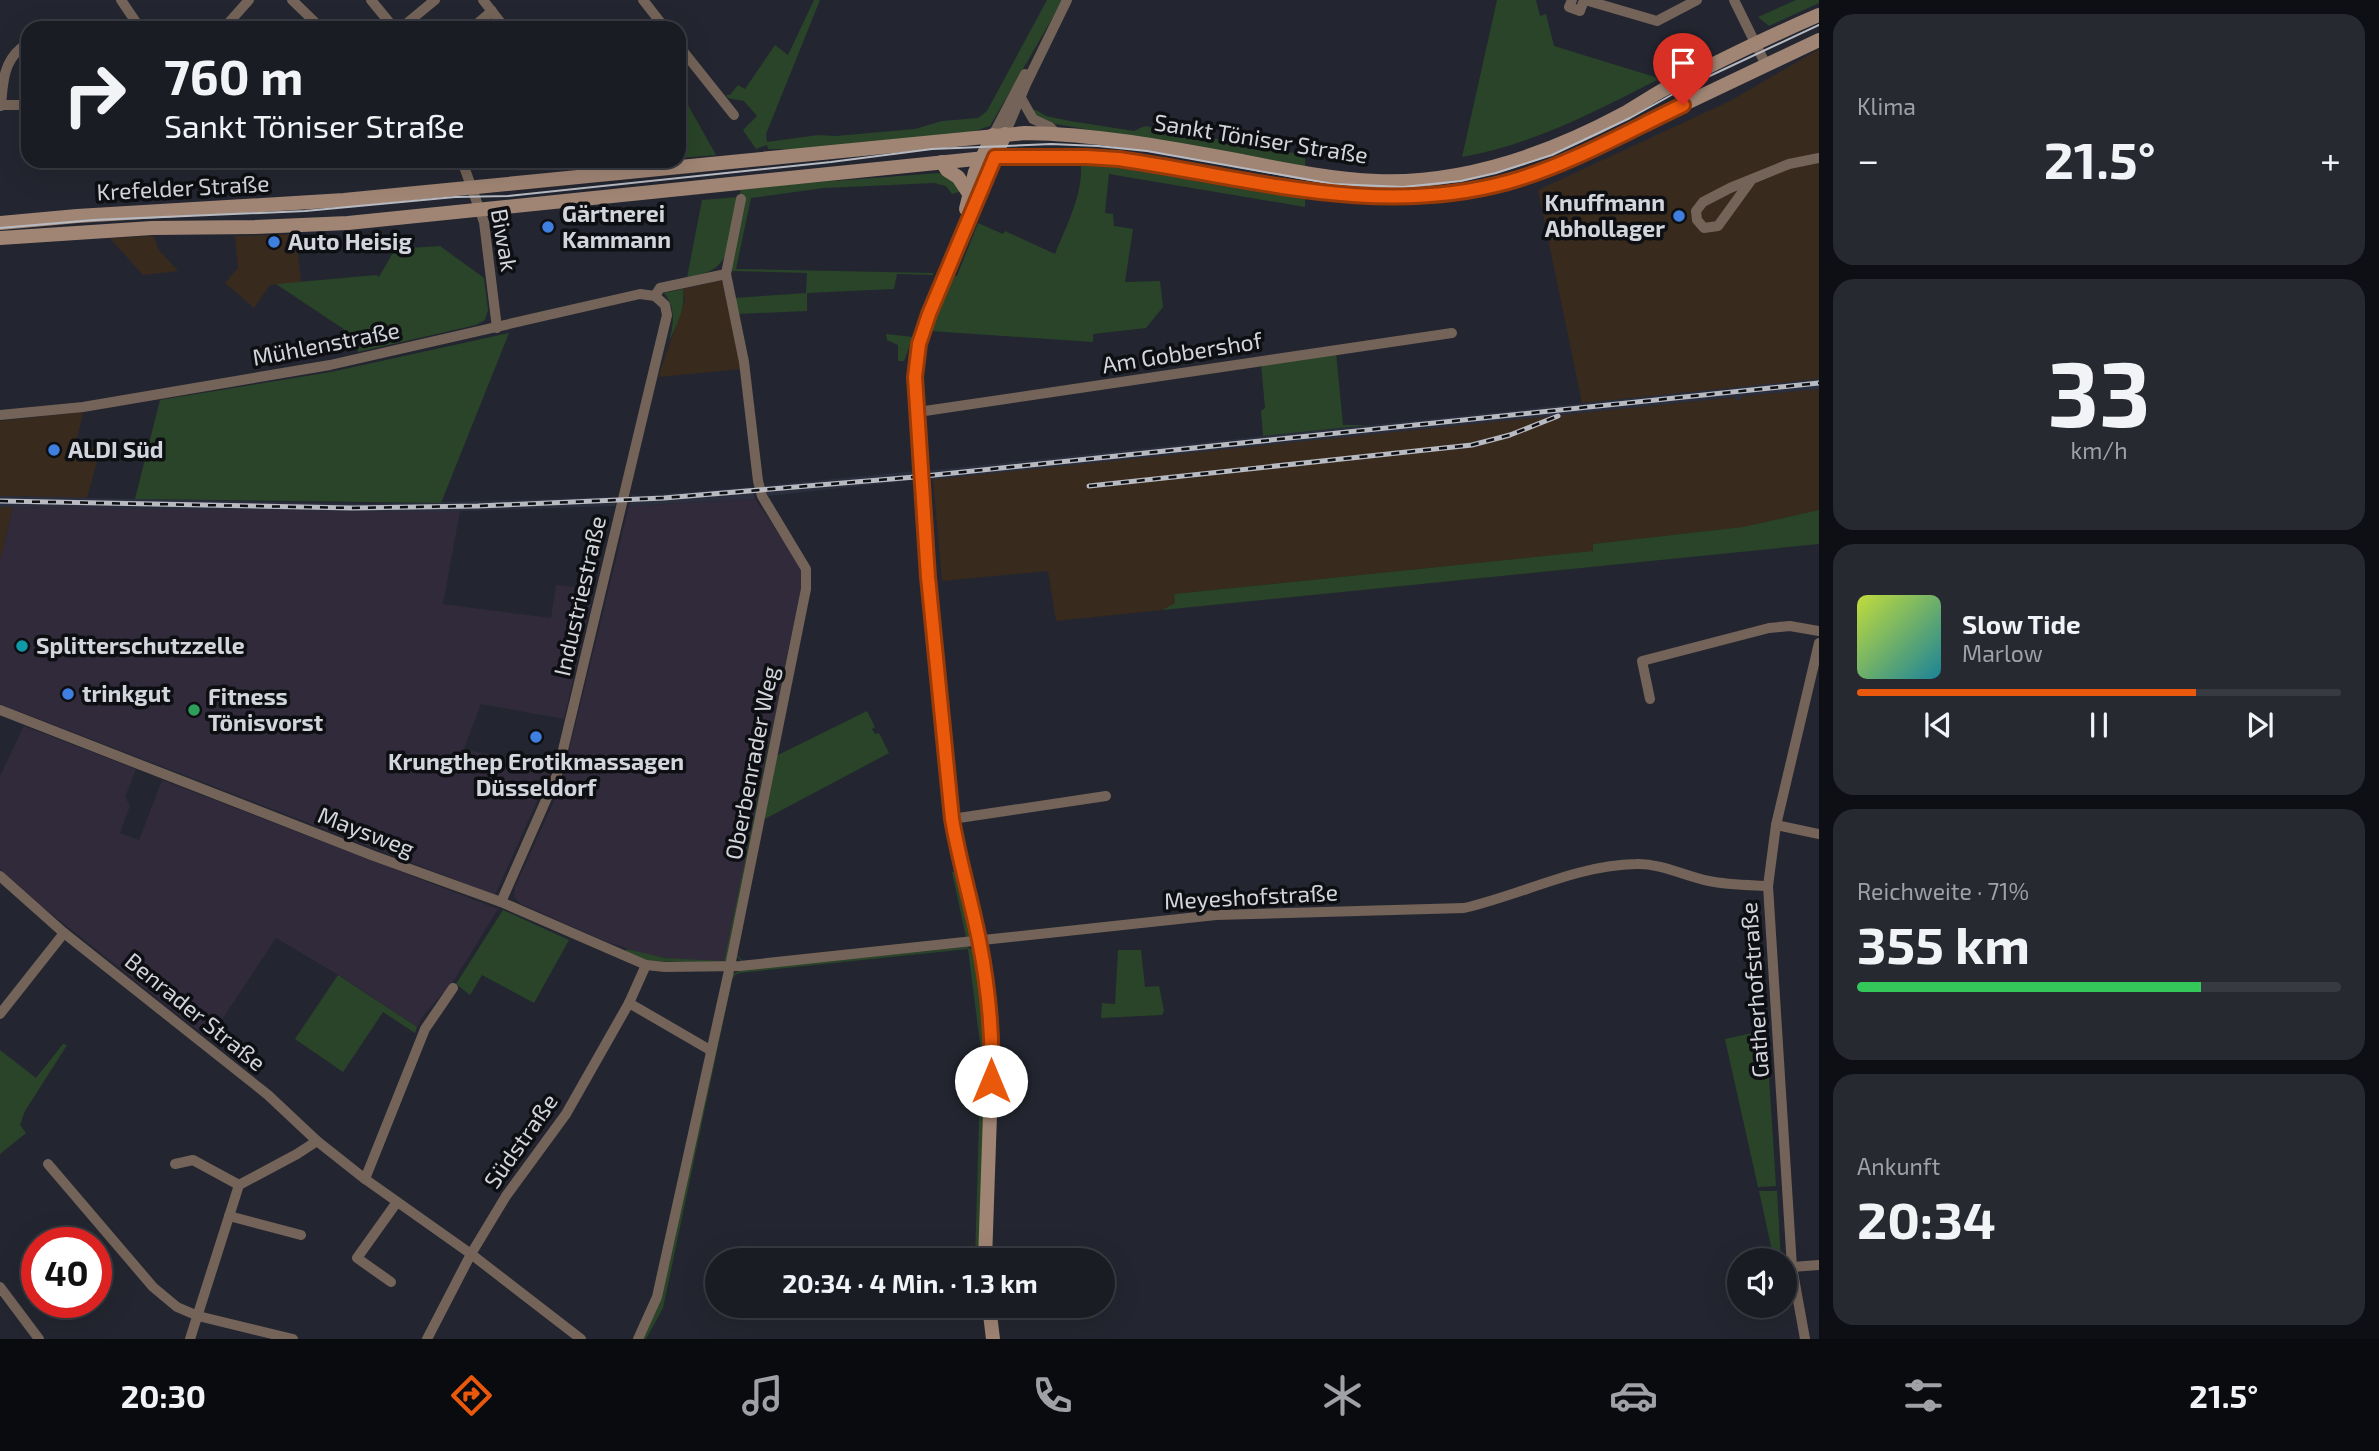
<!DOCTYPE html>
<html lang="de">
<meta charset="utf-8">
<style>
:root{--surface:#1a1c24;--page:#272931;--text:#f1f3f6;--muted:#9fa1a6;--line:#383a41;--accent:#ea580c}
body{margin:0;font-family:"Exo 2",sans-serif;background:var(--page);color:var(--text);height:100vh;display:flex;flex-direction:column;font-size:26px;white-space:nowrap}
*{box-sizing:border-box;margin:0}
p{font-size:23px;color:var(--muted)}
.icon{flex:none;width:38px;height:38px;fill:none;stroke:currentColor;stroke-width:2;stroke-linecap:round;stroke-linejoin:round}
.map{position:relative;flex:1;overflow:hidden}
.sheet{display:flex;flex-direction:column;gap:14px;padding:14px;background:#0e0f14;width:560px}
.sheet>*{flex:none}
.hud{position:absolute;left:21px;top:21px;width:665px;height:147px;border-radius:21px;box-shadow:0 7px 28px #0002,0 0 0 2px var(--line);background:#1a1c24;color:var(--text);overflow:hidden}
.controls{position:absolute;left:1727px;top:1248px;display:grid;gap:14px}
.controls a{display:grid;place-items:center;width:70px;height:70px;border-radius:50%;background:var(--surface);box-shadow:0 7px 28px #0002,0 0 0 2px var(--line);font-size:35px}
.speed{position:absolute;left:21px;top:1227px;display:flex;gap:14px;font-size:35px;font-weight:700;text-align:center}
.speed>*{display:grid;place-content:center;width:91px;height:91px;border-radius:50%;background:var(--surface);box-shadow:0 7px 28px #0002,0 0 0 2px var(--line);line-height:1}
.speed .limit{border:10px solid #d22;background:#fff;color:#111}
.pin{position:absolute;display:grid;place-items:center;width:60px;height:60px;color:#fff;margin:-72px -30px;border-radius:50% 50% 50% 0;rotate:-45deg;box-shadow:0 0 7px #0007}
.pin .icon{rotate:45deg}
.me{position:absolute;width:77px;margin:-38px;rotate:0deg;stroke-linejoin:round;filter:drop-shadow(0 0 5px #0008)}
.turn{display:flex;align-items:center;gap:24px;height:147px;padding:0 28px;font-size:32px}
.turn .icon{width:91px;height:91px;stroke-width:2.5}
.turn b{display:block;font-size:49px;line-height:60px}
.big{font-size:52px;font-weight:700;line-height:1.1}
.sheet .widget{flex:1;display:flex;flex-direction:column;justify-content:center;gap:10px;min-width:0;padding:0 24px;border-radius:21px;background:var(--page)}
.sheet .dial{align-items:center;gap:0}
.dial b{font-size:91px;line-height:1}
.song{display:flex;align-items:center;gap:21px}
.cover{width:84px;height:84px;border-radius:10px;background:linear-gradient(135deg,hsl(70 70% 55%),hsl(190 70% 35%))}
.played{height:7px;border-radius:4px;background:linear-gradient(90deg,var(--accent) 70%,var(--line) 70%)}
.keys{display:flex;justify-content:space-around;direction:ltr}
.heat{display:flex;justify-content:space-between;align-items:center;font-size:38px;direction:ltr}
.charge{height:10px;border-radius:5px;background:linear-gradient(90deg,#34c759 71%,var(--line) 0)}
.trip{position:absolute;left:705px;top:1248px;width:410px;height:70px;border-radius:35px;background:var(--surface);box-shadow:0 7px 28px #0002,0 0 0 2px var(--line);font-weight:700;line-height:70px;text-align:center}
.menu{display:flex;height:112px;justify-content:space-around;align-items:center;background:#0a0b0e;color:var(--muted)}
.menu .icon{width:49px;height:49px}
.menu .active{color:var(--accent)}
.menu b{font-size:32px;color:var(--text)}
main{display:flex;flex:1;min-height:0}
.map>svg:first-child{display:block}
.commercial{fill:#392a1e}
.industrial{fill:#302a3a}
.built{fill:#2a2e3d}
.green{fill:#294428}
.lines{fill:none;stroke-linecap:round;stroke-linejoin:round}
.street{stroke:#746358;stroke-width:10}
.secondary{stroke:#a08574;stroke-width:14}
.tram{stroke:#b8bac2;stroke-width:2}
.rail-casing{stroke:#b8bac2;stroke-width:5}
.rail{stroke:#0e0f13;stroke-width:2.5;stroke-dasharray:8;stroke-linecap:butt}
.route-casing{stroke:#983908;stroke-width:18}
.route{stroke:#ea580c;stroke-width:12}
.shop-dot{fill:#3f7fe0;stroke:#0e0f13;stroke-width:2.5}
.culture-dot{fill:#0f9aa8;stroke:#0e0f13;stroke-width:2.5}
.leisure-dot{fill:#2e9e5b;stroke:#0e0f13;stroke-width:2.5}
.labels{text-anchor:middle;stroke-width:7;stroke-linejoin:round;paint-order:stroke}
.street-label{font-size:23px;fill:#d3d5dc;stroke:#0e0f13}
.poi-label{font-size:23px;font-weight:bold;fill:#d3d5dc;stroke:#0e0f13;text-anchor:start}
</style>
<main>
<div class="map">
<svg width="1819" height="1339" viewBox="0 0 1819 1339">
<rect width="100%" height="100%" fill="#232630"/>
<g class="commercial">
<path d="M1819,49V379L1582,403L1538,190L1732,100Z"/>
<path d="M296,234L301,282L270,285L254,308L225,283L238,268L235,236Z"/>
<path d="M154,236L158,249L178,271L143,275L110,238Z"/>
<path d="M722,280L741,369L658,377L685,300L683,289Z"/>
<path d="M1819,389V510L1743,527L1593,544V551L1174,594L1175,603L1162,610L1056,621L1048,571L942,581L933,479L1736,397V400H1741V396Z"/>
<path d="M83,412L76,444L100,450L87,498L0,496V421Z"/>
<path d="M0,507H13L0,562Z"/>
</g>
<g class="industrial">
<path d="M755,499L805,571L724,961L683,960L648,955L607,942L521,904L514,897L515,887L554,801L564,771L629,506Z"/>
<path d="M13,507L460,511L443,604L551,618L556,585L594,589L564,719L481,704L464,749L552,768L495,895L0,704V562Z"/>
<path d="M24,726L136,769L125,797L130,806L120,833L139,840L162,780L498,909L453,982L423,1016L417,1027L345,979L276,938L209,1039L39,904L0,869V776Z"/>
</g>
<g class="built">
<path d="M1819,379V389L1741,396V400H1736L1735,397L926,480L925,471Z"/>
<path d="M915,471V480L768,496L763,486Z"/>
<path d="M753,487L755,499L629,506L632,494L638,496Z"/>
<path d="M0,496L369,504L617,497L615,506L438,512L0,507Z"/>
</g>
<g class="green">
<path d="M814,0H820L766,134L767,142L818,135L836,136L915,129L942,121L978,118L987,111L1047,0H1063L990,126L968,133L819,149H768L767,145L756,149L743,130L757,116L744,101L728,98L726,95H730L738,85L745,89L775,45L788,55Z"/>
<path d="M1497,0H1536L1540,16L1546,14L1554,46L1655,77L1657,80C1594,112 1532,145 1462,157Z"/>
<path d="M1796,0H1819V3L1769,26L1758,17Z"/>
<path d="M679,89L716,155L680,158Z"/>
<path d="M1036,110L1046,116L1070,121L1134,131L1145,126L1305,155V167L1044,122L1030,111Z"/>
<path d="M1080,161L1120,164L1305,195V207L1109,174L1105,213L1113,214L1114,226L1133,229L1125,282L1160,281L1163,307L1146,328L1093,334V342L931,331L953,276H957L978,223L1003,234L1005,231L1055,254C1065,229 1086,188 1080,161Z"/>
<path d="M939,173L949,175L962,191L952,194L946,186L934,183L824,188L751,198L736,269L933,273V275L897,274L894,289L807,293V311L737,314L734,298L806,293L807,273L731,271L727,253C716,273 707,272 687,278L702,200L739,197L741,188Z"/>
<path d="M440,246L484,278L488,310L485,320L476,325L358,352L354,336L276,284L376,275L379,277L395,249Z"/>
<path d="M683,289C686,307 677,325 669,341C674,324 676,308 664,293Z"/>
<path d="M509,333L441,503L135,499L160,400L331,372Z"/>
<path d="M886,334L913,337L904,361H898V345L887,340Z"/>
<path d="M1336,352L1343,425H1368L1263,436L1261,411L1265,408L1261,363Z"/>
<path d="M1819,510V544L1162,610L1175,603L1174,594L1593,551V544L1743,527Z"/>
<path d="M805,571L729,957L724,963L646,961L625,952L627,949L665,958L724,961Z"/>
<path d="M867,711L875,727L872,729L875,734L879,733L889,753L763,820L776,756Z"/>
<path d="M959,871L973,927L971,936L966,939L743,962L736,956L738,949L737,955L743,961H747L966,937L952,872Z"/>
<path d="M503,910L569,940L534,1003L482,975L470,995L456,984Z"/>
<path d="M967,947L977,952L988,1052L982,1260H975L981,1051L968,949L739,973L735,975L732,980L663,1308L646,1339H642L733,974L741,970Z"/>
<path d="M1118,950H1141L1145,987L1159,986L1164,1011L1162,1015L1101,1018L1102,1003L1115,1004Z"/>
<path d="M338,975L417,1027L415,1033L383,1012L343,1072L295,1039Z"/>
<path d="M1766,1030L1776,1186L1758,1187L1725,1039Z"/>
<path d="M63,1044L67,1045L25,1111L20,1125L26,1133L0,1154V1050L36,1078Z"/>
<path d="M1759,1191H1777L1781,1260H1774Z"/>
</g>
<g class="lines">
<g class="street">
<path d="M121,0L140,28"/>
<path d="M292,0L321,28"/>
<path d="M371,0L394,28"/>
<path d="M483,0L505,28"/>
<path d="M643,0L665,28"/>
<path d="M1572,0L1569,7L1580,11L1584,0"/>
<path d="M1585,0L1657,21L1697,0"/>
<path d="M1734,0L1766,65"/>
<path d="M224,28L249,0"/>
<path d="M401,28L435,0"/>
<path d="M472,28L492,11"/>
<path d="M679,46L734,115"/>
<path d="M1021,98L1033,119L1050,127L1057,134"/>
<path d="M0,105H28"/>
<path d="M1,106C3,83 3,63 21,48"/>
<path d="M1005,134L1026,84L1067,0"/>
<path d="M993,135L1025,74"/>
<path d="M462,161L484,222L497,328"/>
<path d="M1752,179L1718,226L1704,228L1697,220L1696,211L1703,202L1730,188L1789,164L1819,158"/>
<path d="M655,296L660,288L726,274"/>
<path d="M918,412L1452,333"/>
<path d="M0,415L83,407L330,365L640,294L655,296"/>
<path d="M1650,699L1642,661L1769,628L1790,626L1819,631"/>
<path d="M0,710L374,856L501,902L646,965L665,967L740,966L1216,915L1464,908C1521,895 1577,865 1636,864C1661,863 1684,876 1709,881C1728,885 1748,885 1768,886"/>
<path d="M952,819L1106,796"/>
<path d="M1776,825L1819,834"/>
<path d="M0,876L64,933L268,1095L317,1141L365,1179L471,1254L581,1339"/>
<path d="M501,902L557,775L667,315L665,305L655,296"/>
<path d="M629,1003L710,1050"/>
<path d="M0,1014L64,933"/>
<path d="M48,1164L153,1287L177,1307L198,1316L293,1339"/>
<path d="M175,1164L193,1160L239,1185"/>
<path d="M365,1179L425,1029L453,988"/>
<path d="M229,1216L301,1235"/>
<path d="M1792,1267L1819,1265"/>
<path d="M391,1282L357,1258L397,1202"/>
<path d="M0,1287L39,1339"/>
<path d="M190,1339L239,1185L297,1154L317,1141"/>
<path d="M427,1339L471,1254L506,1196L566,1114L629,1003L646,965"/>
<path d="M638,1339L657,1297L730,966L806,589V569L762,496L758,481L744,362L726,274L741,199"/>
<path d="M1805,1339L1792,1267L1768,886L1776,825L1819,643"/>
</g>
<g class="secondary">
<path d="M942,162L947,170L958,177L970,195"/>
<path d="M966,209L975,172L993,135"/>
<path d="M0,223L77,216L344,200L1025,133C1096,134 1166,147 1236,160C1282,169 1329,179 1377,181C1465,184 1549,154 1625,113C1637,106 1649,98 1661,91C1713,64 1765,38 1819,15"/>
<path d="M0,238L152,228L255,227L348,223L995,157H1086L1119,159L1336,195L1409,198L1459,193L1510,181L1554,166L1819,40"/>
<path d="M985,1260L992,1056C990,1018 986,979 979,941C972,900 958,860 952,819L927,577L915,377L919,344L929,314L1005,134"/>
<path d="M989,1306L993,1339"/>
</g>
<path class="tram" d="M0,228L94,220L305,211L455,197L508,196L831,162L932,149L1051,144L1098,146L1147,151L1333,184L1403,187L1461,181L1496,173L1552,155L1630,118L1684,88L1819,25"/>
<defs>
<g id="rail">
<path d="M1089,486L1472,445L1510,435L1558,416"/>
<path d="M0,501L352,508L478,506L664,498L915,477L1819,383"/>
</g>
</defs>
<use href="#rail" class="rail-casing"/>
<use href="#rail" class="rail"/>
</g>
<g class="lines">
<defs>
<path id="route" d="M991,1081C993,1035 988,986 979,940C971,900 959,860 952,819L928,577L915,377L919,344L929,314L995,157H1086L1119,159C1249,178 1377,218 1508,182C1569,165 1626,132 1683,105"/>
</defs>
<use href="#route" class="route-casing"/>
<use href="#route" class="route"/>
</g>
<g class="shop-dot">
<circle cx="1679" cy="216" r="7"/>
<circle cx="548" cy="227" r="7"/>
<circle cx="274" cy="242" r="7"/>
<circle cx="54" cy="450" r="7"/>
<circle cx="68" cy="694" r="7"/>
<circle cx="536" cy="737" r="7"/>
</g>
<circle class="culture-dot" cx="22" cy="646" r="7"/>
<circle class="leisure-dot" cx="194" cy="710" r="7"/>
<g class="labels">
<g class="street-label">
<text transform="translate(1261 139) rotate(9)" y="8">Sankt Töniser Straße</text>
<text transform="translate(183 188) rotate(-3)" y="8">Krefelder Straße</text>
<text transform="translate(504 240) rotate(80)" y="8">Biwak</text>
<text transform="translate(326 344) rotate(-11)" y="8">Mühlenstraße</text>
<text transform="translate(1182 353) rotate(-9)" y="8">Am Gobbershof</text>
<text transform="translate(580 596) rotate(-77)" y="8">Industriestraße</text>
<text transform="translate(752 763) rotate(-79)" y="8">Oberbenrader Weg</text>
<text transform="translate(366 832) rotate(21)" y="8">Maysweg</text>
<text transform="translate(1251 897) rotate(-3)" y="8">Meyeshofstraße</text>
<text transform="translate(1755 990) rotate(-94)" y="8">Gatherhofstraße</text>
<text transform="translate(195 1012) rotate(39)" y="8">Benrader Straße</text>
<text transform="translate(521 1141) rotate(-55)" y="8">Südstraße</text>
</g>
<g class="poi-label">
<text x="1665" y="211" text-anchor="end">Knuffmann<tspan x="1665" dy="26">Abhollager</tspan></text>
<text x="562" y="222">Gärtnerei<tspan x="562" dy="26">Kammann</tspan></text>
<text x="288" y="250">Auto Heisig</text>
<text x="68" y="458">ALDI Süd</text>
<text x="36" y="654">Splitterschutzzelle</text>
<text x="82" y="702">trinkgut</text>
<text x="208" y="705">Fitness<tspan x="208" dy="26">Tönisvorst</tspan></text>
<text x="536" y="770" text-anchor="middle">Krungthep Erotikmassagen<tspan x="536" dy="26">Düsseldorf</tspan></text>
</g>
</g>
</svg>
<div class="controls">
<a><svg class="icon" aria-label="sound" viewBox="0 0 24 24"><path d="M4 9h4l5-4v14l-5-4H4zM17 9q2 3 0 6"/></svg></a>
</div>
<div class="speed"><div class="limit">40</div></div>
<div class="pin" style="left:1683px;top:105px;background:#d93025"><svg class="icon" aria-label="arrive" viewBox="0 0 24 24"><path d="M6 21V4h12l-3 4 3 4H6"/></svg></div>
<svg class="me" style="left:991px;top:1081px" viewBox="-20 -20 40 40"><circle r="19" fill="#fff"/><path d="M0-13L10 11 0 6-10 11z" fill="#ea580c"/></svg>
<div class="trip">20:34 · 4 Min. · 1.3 km</div>
<div class="hud">
<div class="turn"><svg class="icon" aria-label="right" viewBox="0 0 24 24"><path d="M7 20v-9h11M14 6l5 5-5 5"/></svg><div><b>760 m</b>Sankt Töniser Straße</div></div>
</div>
</div>
<section class="sheet">
<div class="widget"><p>Klima</p>
<div class="heat"><a>−</a><b class="big">21.5°</b><a>+</a></div>
</div>
<div class="widget dial"><b>33</b><p>km/h</p></div>
<div class="widget">
<div class="song"><i class="cover"></i><div><b>Slow Tide</b><p>Marlow</p></div></div>
<div class="played"></div>
<div class="keys"><svg class="icon" aria-label="previous" viewBox="0 0 24 24"><path d="M18 5L8 12l10 7zM5 5v14"/></svg><svg class="icon" aria-label="pause" viewBox="0 0 24 24"><path d="M8 5v14M16 5v14"/></svg><svg class="icon" aria-label="next" viewBox="0 0 24 24"><path d="M6 5l10 7-10 7zM19 5v14"/></svg></div>
</div>
<div class="widget"><p>Reichweite · 71%</p><b class="big">355 km</b><div class="charge"></div></div>
<div class="widget"><p>Ankunft</p><b class="big">20:34</b></div>
</section>
</main>
<nav class="menu">
<b>20:30</b>
<svg class="icon active" aria-label="directions" viewBox="0 0 24 24"><path d="M12 3l9 9-9 9-9-9zM9 14v-3h6M13 9l2 2-2 2"/></svg>
<svg class="icon" aria-label="music" viewBox="0 0 24 24"><path d="M9 18V5l10-2v13"/><circle cx="6" cy="18" r="3"/><circle cx="16" cy="16" r="3"/></svg>
<svg class="icon" aria-label="phone" viewBox="0 0 24 24"><path d="M5 4h4l2 5-3 2q2 4 5 5l2-3 5 2v4C11 20 4 13 5 4z"/></svg>
<svg class="icon" aria-label="climate" viewBox="0 0 24 24"><path d="M12 3v18M4 7l16 10M4 17L20 7"/></svg>
<svg class="icon" aria-label="car" viewBox="0 0 24 24"><path d="M5 17H2v-5l4-1 3-4h7l3 4 3 1v5h-3M9 17h6M6 11h13"/><circle cx="7" cy="17" r="2"/><circle cx="17" cy="17" r="2"/></svg>
<svg class="icon" aria-label="filters" viewBox="0 0 24 24"><path d="M4 7h16M4 17h16"/><circle cx="9" cy="7" r="2"/><circle cx="15" cy="17" r="2"/></svg>
<b>21.5°</b>
</nav>
